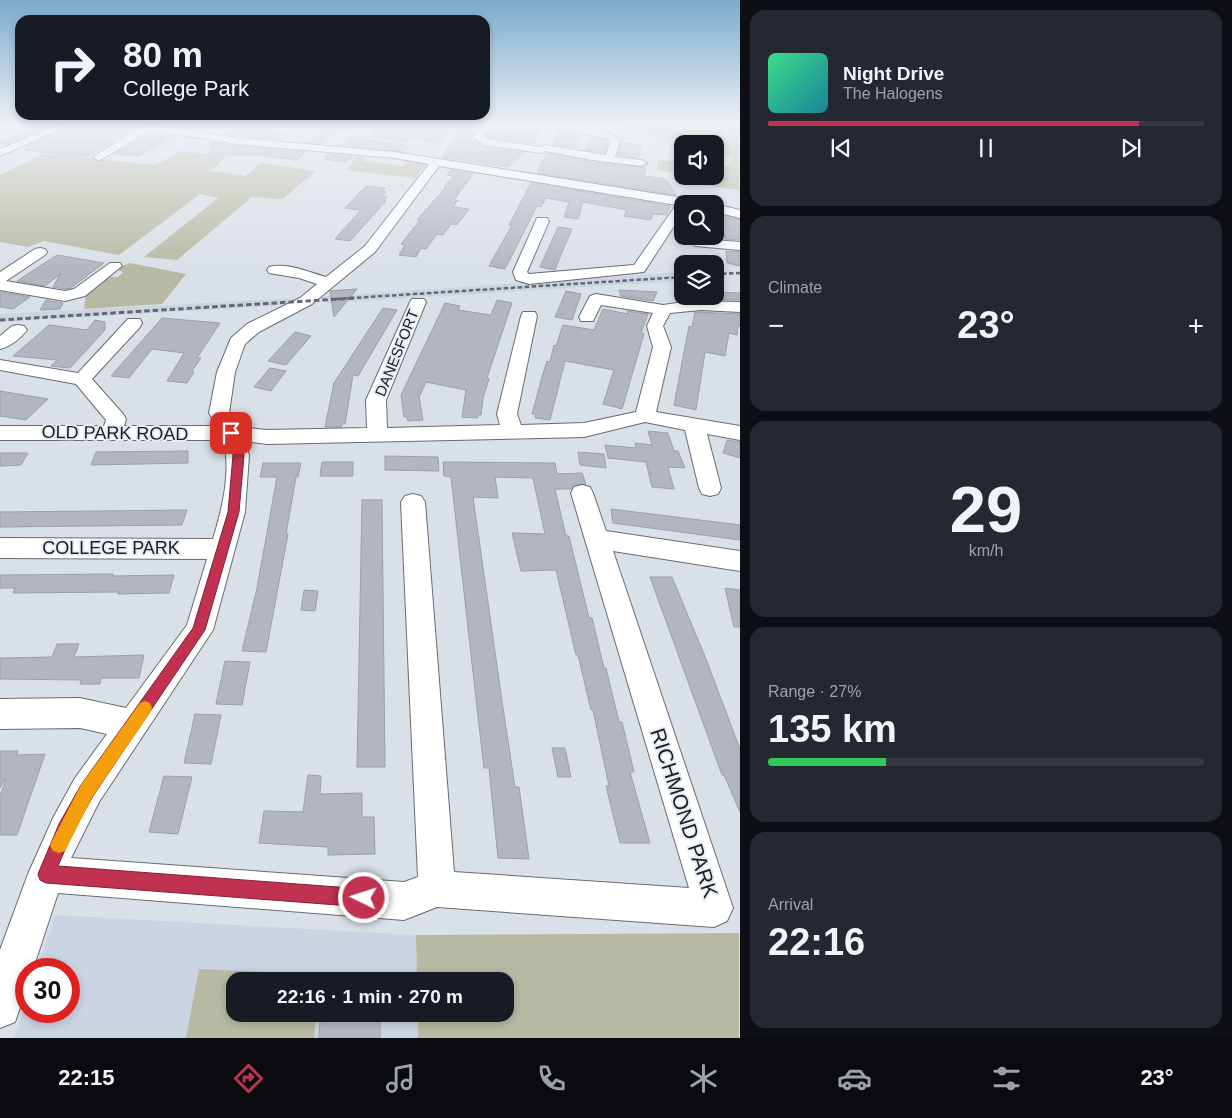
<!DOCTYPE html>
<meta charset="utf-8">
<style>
:root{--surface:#171b24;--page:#242831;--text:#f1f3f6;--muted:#9ea1a6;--line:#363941;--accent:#c13150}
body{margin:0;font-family:Arial,sans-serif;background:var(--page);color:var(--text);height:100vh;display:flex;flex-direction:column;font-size:19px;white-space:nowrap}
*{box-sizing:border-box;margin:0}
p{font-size:16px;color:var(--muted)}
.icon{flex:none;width:28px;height:28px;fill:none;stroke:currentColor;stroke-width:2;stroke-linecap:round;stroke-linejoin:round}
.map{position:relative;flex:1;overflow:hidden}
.details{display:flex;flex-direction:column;gap:10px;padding:10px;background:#0d0f14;width:492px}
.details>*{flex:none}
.guide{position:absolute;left:15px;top:15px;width:475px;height:105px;border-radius:15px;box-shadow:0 2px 8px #0003;background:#171b24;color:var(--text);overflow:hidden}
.tools{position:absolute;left:674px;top:135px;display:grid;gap:10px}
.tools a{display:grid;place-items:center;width:50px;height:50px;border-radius:10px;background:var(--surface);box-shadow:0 2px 8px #0003;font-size:25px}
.speed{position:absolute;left:15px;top:958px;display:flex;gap:10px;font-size:25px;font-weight:700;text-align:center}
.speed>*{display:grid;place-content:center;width:65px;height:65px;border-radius:50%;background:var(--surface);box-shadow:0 2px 8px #0003;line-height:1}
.speed .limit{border:8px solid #d22;background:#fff;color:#111}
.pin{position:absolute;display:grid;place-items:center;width:42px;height:42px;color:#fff;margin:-21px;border-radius:10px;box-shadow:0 2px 8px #0006}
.me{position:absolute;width:55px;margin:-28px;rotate:274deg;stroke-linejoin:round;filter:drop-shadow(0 0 4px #0008)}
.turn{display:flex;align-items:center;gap:18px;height:105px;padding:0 25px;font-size:22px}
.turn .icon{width:65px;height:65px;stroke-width:2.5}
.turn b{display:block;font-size:35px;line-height:42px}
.big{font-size:38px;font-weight:800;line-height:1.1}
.details .widget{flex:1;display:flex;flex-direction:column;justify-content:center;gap:8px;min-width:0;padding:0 18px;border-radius:15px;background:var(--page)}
.details .dial{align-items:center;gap:0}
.dial b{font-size:65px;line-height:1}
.song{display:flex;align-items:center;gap:15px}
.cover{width:60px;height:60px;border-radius:8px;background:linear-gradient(135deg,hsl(150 70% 55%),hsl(190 70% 35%))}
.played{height:5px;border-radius:2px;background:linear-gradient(90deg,var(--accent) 85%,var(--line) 85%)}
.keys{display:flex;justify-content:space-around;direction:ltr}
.heat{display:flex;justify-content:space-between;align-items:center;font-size:28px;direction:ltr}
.charge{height:8px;border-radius:4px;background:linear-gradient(90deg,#34c759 27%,var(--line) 0)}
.trip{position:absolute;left:226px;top:972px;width:288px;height:50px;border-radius:15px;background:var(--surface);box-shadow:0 2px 8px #0003;font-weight:800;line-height:50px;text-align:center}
.dock{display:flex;height:80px;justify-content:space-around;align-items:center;background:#090b0e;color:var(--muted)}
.dock .icon{width:35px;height:35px}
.dock .active{color:var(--accent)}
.dock b{font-size:22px;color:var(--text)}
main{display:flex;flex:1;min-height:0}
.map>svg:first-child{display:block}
.built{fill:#cad4e2}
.green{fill:#b7b9a3}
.building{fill:#b2b7bf;stroke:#9ba0a8}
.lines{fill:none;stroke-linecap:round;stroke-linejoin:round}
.minor-casing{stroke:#676c73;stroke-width:2}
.minor{fill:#fff;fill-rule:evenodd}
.rail-far1{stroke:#64686d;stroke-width:2.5;stroke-dasharray:4.5 2.5;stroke-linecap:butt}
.rail{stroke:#64686d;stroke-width:3;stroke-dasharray:5.5 3;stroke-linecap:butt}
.route{fill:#c13150;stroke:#7d2034}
.slow{fill:#f59e0b}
.labels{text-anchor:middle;stroke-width:4;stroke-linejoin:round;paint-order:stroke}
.far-street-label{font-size:15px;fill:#1b1d20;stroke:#e7edf5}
.street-label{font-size:18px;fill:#1b1d20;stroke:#e7edf5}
.near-street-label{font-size:21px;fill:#1b1d20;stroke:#e7edf5}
</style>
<main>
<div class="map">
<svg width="740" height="1038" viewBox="0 0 740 1038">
<rect width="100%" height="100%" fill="#dae0e8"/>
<g class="built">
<path d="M682,272V281L329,303L319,297Z"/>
<path d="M300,298L290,305L0,322V314Z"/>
<path d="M55,915L416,935L417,981H235V1014H418V1038H14L26,1002V1011H69V969H37Z"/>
</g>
<g class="green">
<path d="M326,126H452L439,144L410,139L406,143L368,137L375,126L339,131L319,146H304Z"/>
<path d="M616,126H739V190L686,183V176H715V165L728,166L733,156L715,151V144H685Z"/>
<path d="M560,127L582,132L576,149L552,146L556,128Z"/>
<path d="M180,151L227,156L211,171L245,176L262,163L315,171L283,199L252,197L177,260L144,257L218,198L200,194L119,255L44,241L28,247L0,242V175L43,154L156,165Z"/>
<path d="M359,154L366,155L362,161L403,166L408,161L427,163L415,178L346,170Z"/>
<path d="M658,160L682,162V174L657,170Z"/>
<path d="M130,263L186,274L162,304L84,309L86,293L108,277H118L123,272L118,270L122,266Z"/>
<path d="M739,933V1038H418V1014H505V981H417L416,935Z"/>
<path d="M199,969L319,974L318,981H235V1014H316L314,1038H186Z"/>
</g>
<g class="building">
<path d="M40,126H51L8,144L0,143Z"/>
<path d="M69,126H117L111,129L130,131L85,157L24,150L31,147L26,146Z"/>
<path d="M462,126H479L471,137L483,147L524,153L508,167L442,157Z"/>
<path d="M493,126H541L534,144L488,137L486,136Z"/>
<path d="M232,128L290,134L282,140L223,134Z"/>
<path d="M150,134L173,136L139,156L115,154Z"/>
<path d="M350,137L403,145L409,146L404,152L337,145H342Z"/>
<path d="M590,137L608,142L605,153L585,150Z"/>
<path d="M212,142L237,146L306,152L296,160L247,154L245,156L210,153V144Z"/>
<path d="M621,143L642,145L638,158L617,155Z"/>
<path d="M547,153L592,162L646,168L644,176L666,179L676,195L537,173Z"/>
<path d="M329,154L353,156L346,162L324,159Z"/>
<path d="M451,170L473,174L456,197L455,200H458L453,207L469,209L457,225L451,224L443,235L437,234L426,249L421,248L416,257L399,255L405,245L401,244L420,220H417L446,187H444L453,176L447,175Z"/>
<path d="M531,183L670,206L666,215L653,214L651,220L624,216L627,210L583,202L578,219L564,217L569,202L546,198L541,207L537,206L505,269L489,266L512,225H509Z"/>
<path d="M366,186L385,188L383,191L386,192L382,196L387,197L384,201H386L350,241L335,239L361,210L345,208Z"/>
<path d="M715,214L740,220V240L725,239L724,234L721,239L715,238Z"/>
<path d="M558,227L572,229L558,262L555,270L540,267Z"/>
<path d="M726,251L740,252V266L727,263Z"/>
<path d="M57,255L104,263L71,288L65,289L53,287L60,274L45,286L17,281Z"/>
<path d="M357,289L334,317L330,291Z"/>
<path d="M619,290L657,292L653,301L621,296Z"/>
<path d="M566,291L581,294L572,320L555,317Z"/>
<path d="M0,292L30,297L13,309L0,307Z"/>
<path d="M715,292L740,293V300L699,299V296H715Z"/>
<path d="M46,300L63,303L60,309L40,310Z"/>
<path d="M497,300L512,303L487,378L489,379L483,398L481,415H478V418L462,417L466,390L426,382L419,397L423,420L408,421L407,417H404L401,395L445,303L460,306L458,310L491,315Z"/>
<path d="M383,308L397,310L358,376L353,375L345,424H342L341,427H325L334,383Z"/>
<path d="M603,309L628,314L627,311L648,314L641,333L644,334L622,409L603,404L614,370L565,361L550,420L535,418L536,414H532L542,377L547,361L550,362L554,345L556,346L563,325L594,330Z"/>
<path d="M695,312L740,314V326H738L737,335L729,333L725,356L705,352L696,410L674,405L689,326L692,327Z"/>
<path d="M162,318L220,323L197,358H201L192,371L194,372L187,383L167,381L184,353L152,349L129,378L111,376Z"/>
<path d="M95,320L105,322V330L70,368L51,366L57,360L13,356L49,325L87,330Z"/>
<path d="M295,332L311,336L286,365L268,361Z"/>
<path d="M270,368L286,371L271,391L254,387Z"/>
<path d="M0,391L48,399L26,420L0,416Z"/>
<path d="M648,431L668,433L674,451H678L685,468L668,467L674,489L652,487L646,462L608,458L605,445L636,448L635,443L652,445Z"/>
<path d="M727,440L740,442V458L723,453Z"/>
<path d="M188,451V463L91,465L96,452Z"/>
<path d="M578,452L604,454L606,468L580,465Z"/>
<path d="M0,453H28L21,465L0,466Z"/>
<path d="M385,456L438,457L439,471L385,470Z"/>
<path d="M322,462H353V476H320Z"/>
<path d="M443,462L555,463L557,474L582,473L586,484L574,485L571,489H555L566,536H569L589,618H592L604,668H606L619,722H622L634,772H630L650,843H620L606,786H609L593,710H591L578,655H576L556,570L521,571L512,533L545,534L533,478L495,477L498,498L473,497L503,708L515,787H519L529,859L498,858L489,768H484L481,743L451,477L444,476Z"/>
<path d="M263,463H301L298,477H296L286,534H288L266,652L242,651L257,588L277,477H260Z"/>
<path d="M362,500H382L385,767H357Z"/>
<path d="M611,509L740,525V540L613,523Z"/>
<path d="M187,510L182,525L0,527V512Z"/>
<path d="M113,574L112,576L174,575L169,593L118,594L119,592L13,593L15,588H0V575Z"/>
<path d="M650,577H672L706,659L740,749V812L724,775H722Z"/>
<path d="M725,588L740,590V627H734Z"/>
<path d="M304,590L318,591L315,611L301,610Z"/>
<path d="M57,644H79L74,657L144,655L139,678H101L100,684H80L81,680L0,679V658L52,657Z"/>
<path d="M225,661L250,662L242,705L216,704Z"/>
<path d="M195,714L221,715L211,764L184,763Z"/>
<path d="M552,748H565L571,777H558Z"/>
<path d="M0,751H18L16,755L45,754L17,835H0V796L6,779H5L0,788Z"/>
<path d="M308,775L321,776L320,794L362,793V817H374L375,854L328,855V847L259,843L264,811L303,812Z"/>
<path d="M164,776L192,777L178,834L149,832Z"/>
<path d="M320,1019L380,1020V1038H319Z"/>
</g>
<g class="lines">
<defs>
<g id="minor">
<path d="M55,126H67L0,156V149Z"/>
<path d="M142,126H162L237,138L395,152L696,200L702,204H682V214L644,272L529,284L516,280L513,272L537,218H547L549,221L527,272L529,274L634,265L676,205L439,166L375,252L312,304L259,332L245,344L235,372L229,413L238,427L267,430L367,428L366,400L410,302L412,299H424L426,302L386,400L387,428L500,425L497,414L521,316L523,312H535L537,316L517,414L521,425L584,423L636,412L653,347L647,326L653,313L601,305L593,321H581L579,317L590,296L596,294L663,305L691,301L740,302V312L701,310L670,313L663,326L671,347L656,412L740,426V440L707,434L721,488L718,494L710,496L702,494L699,488L685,430L645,422L584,437L267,444L244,441L249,455L245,512L213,630L99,802L71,858L404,882L418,877L401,502L405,496L413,494L421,496L425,502L454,872L689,888L571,493L574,487L582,485L590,487L593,493L606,531L740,551V571L613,551L733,908L727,921L714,927L437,907L404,920L58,893L33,969H26V990L15,1022L0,1028V950L28,874L53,818L75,778L107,734L80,728L0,729V699L80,698L126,708L187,625L207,559L0,558V538L213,539C222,509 232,471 223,440H0V426H104L106,420L76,384L0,370V360L78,373L128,319H140L142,323L140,327L92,379L123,414L126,419L124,426H217L209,413L217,372L231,338L247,324L300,298L317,284L299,278L269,273L267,270L269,267C286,262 309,272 326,277L365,246L429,164L395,158L237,144L152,130L102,159L98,160L93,157Z"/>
<path d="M481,126H491L484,136L487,139L541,147L545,145L606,155L610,141L608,139L558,128L556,126C570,125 610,129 620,140L615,157L641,160L647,163L641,166L592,160L545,151L541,153L484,145L473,137Z"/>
<path d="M715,204L740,210V218L715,212Z"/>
<path d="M700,239L740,242V250L695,246L693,243Z"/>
<path d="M40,248L45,249L47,252L45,255L6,281L65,291L74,289L110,263H120L122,266L85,296L65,301L0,290V272L35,249Z"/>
<path d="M18,325L24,326L27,330C21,338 10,347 0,349V336L12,326Z"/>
</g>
</defs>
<use href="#minor" class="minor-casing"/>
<use href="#minor" class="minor"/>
<g class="rail-far1">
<path d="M715,274L740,273"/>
<path d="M336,299L682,277"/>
</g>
<path class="rail" d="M0,320L356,298"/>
</g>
<linearGradient id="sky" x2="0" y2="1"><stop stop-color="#7baccd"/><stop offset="0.46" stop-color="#eef1f5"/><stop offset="1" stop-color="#eef1f5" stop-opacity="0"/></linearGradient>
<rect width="740" height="271" fill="url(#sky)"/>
<path class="route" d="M231,430L236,433L244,455L239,512L205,630L93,796L71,836L58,866L364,889L371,892L373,898L371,905L364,907L46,883L40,880L38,874L59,824L81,785L193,628L228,512L233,455L226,433Z"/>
<path class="slow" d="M145,701L150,703L152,708L150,713L93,796L65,851L59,853L53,851L50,845L53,839L81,785L140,703Z"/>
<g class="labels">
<g class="far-street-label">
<text transform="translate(397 353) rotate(-68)" y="5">DANESFORT</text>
</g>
<g class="street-label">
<text transform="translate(115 433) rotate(1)" y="6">OLD PARK ROAD</text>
<text x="111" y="554">COLLEGE PARK</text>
</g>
<g class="near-street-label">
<text transform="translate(684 813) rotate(72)" y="7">RICHMOND PARK</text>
</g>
</g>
</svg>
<div class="tools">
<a><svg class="icon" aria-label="sound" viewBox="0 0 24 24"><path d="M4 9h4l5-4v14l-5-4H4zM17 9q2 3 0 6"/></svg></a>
<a><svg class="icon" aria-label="search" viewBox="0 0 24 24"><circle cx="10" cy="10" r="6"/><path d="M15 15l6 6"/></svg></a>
<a><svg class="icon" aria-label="layers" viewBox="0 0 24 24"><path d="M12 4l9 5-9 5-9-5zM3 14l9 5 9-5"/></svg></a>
</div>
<div class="speed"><div class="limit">30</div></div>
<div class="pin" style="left:231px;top:433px;background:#d93025"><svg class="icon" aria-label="arrive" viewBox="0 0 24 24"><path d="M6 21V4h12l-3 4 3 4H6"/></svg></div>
<svg class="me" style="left:364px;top:898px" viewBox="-20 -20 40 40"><circle r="17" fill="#c13150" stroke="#fff" stroke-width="3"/><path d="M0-11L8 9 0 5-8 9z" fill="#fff"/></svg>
<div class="trip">22:16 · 1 min · 270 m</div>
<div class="guide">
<div class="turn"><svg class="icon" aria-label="right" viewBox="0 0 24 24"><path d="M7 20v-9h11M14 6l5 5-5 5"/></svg><div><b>80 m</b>College Park</div></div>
</div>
</div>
<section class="details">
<div class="widget">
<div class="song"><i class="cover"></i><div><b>Night Drive</b><p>The Halogens</p></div></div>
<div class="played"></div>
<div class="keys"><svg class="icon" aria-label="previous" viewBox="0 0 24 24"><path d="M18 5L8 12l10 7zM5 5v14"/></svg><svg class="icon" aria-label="pause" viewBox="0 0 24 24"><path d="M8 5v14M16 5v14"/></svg><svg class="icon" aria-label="next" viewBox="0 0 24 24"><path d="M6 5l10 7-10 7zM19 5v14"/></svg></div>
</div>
<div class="widget"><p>Climate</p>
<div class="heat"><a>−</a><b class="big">23°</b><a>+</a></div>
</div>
<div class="widget dial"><b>29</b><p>km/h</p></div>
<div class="widget"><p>Range · 27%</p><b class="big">135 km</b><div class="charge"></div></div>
<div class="widget"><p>Arrival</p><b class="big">22:16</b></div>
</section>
</main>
<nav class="dock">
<b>22:15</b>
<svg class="icon active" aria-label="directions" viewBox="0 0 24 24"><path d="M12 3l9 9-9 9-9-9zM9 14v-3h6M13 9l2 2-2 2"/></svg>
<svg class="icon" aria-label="music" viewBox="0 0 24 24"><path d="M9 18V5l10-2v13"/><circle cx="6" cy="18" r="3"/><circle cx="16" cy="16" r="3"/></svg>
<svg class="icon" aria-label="phone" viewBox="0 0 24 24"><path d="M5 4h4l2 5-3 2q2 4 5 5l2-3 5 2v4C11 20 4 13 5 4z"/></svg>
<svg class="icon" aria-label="climate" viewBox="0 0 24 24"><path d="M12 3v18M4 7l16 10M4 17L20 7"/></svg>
<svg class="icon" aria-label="car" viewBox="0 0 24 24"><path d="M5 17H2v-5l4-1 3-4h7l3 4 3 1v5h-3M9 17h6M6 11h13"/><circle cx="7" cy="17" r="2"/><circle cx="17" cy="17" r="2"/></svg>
<svg class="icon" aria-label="filters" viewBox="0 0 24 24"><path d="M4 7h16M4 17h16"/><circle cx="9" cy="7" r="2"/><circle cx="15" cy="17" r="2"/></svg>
<b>23°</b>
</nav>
